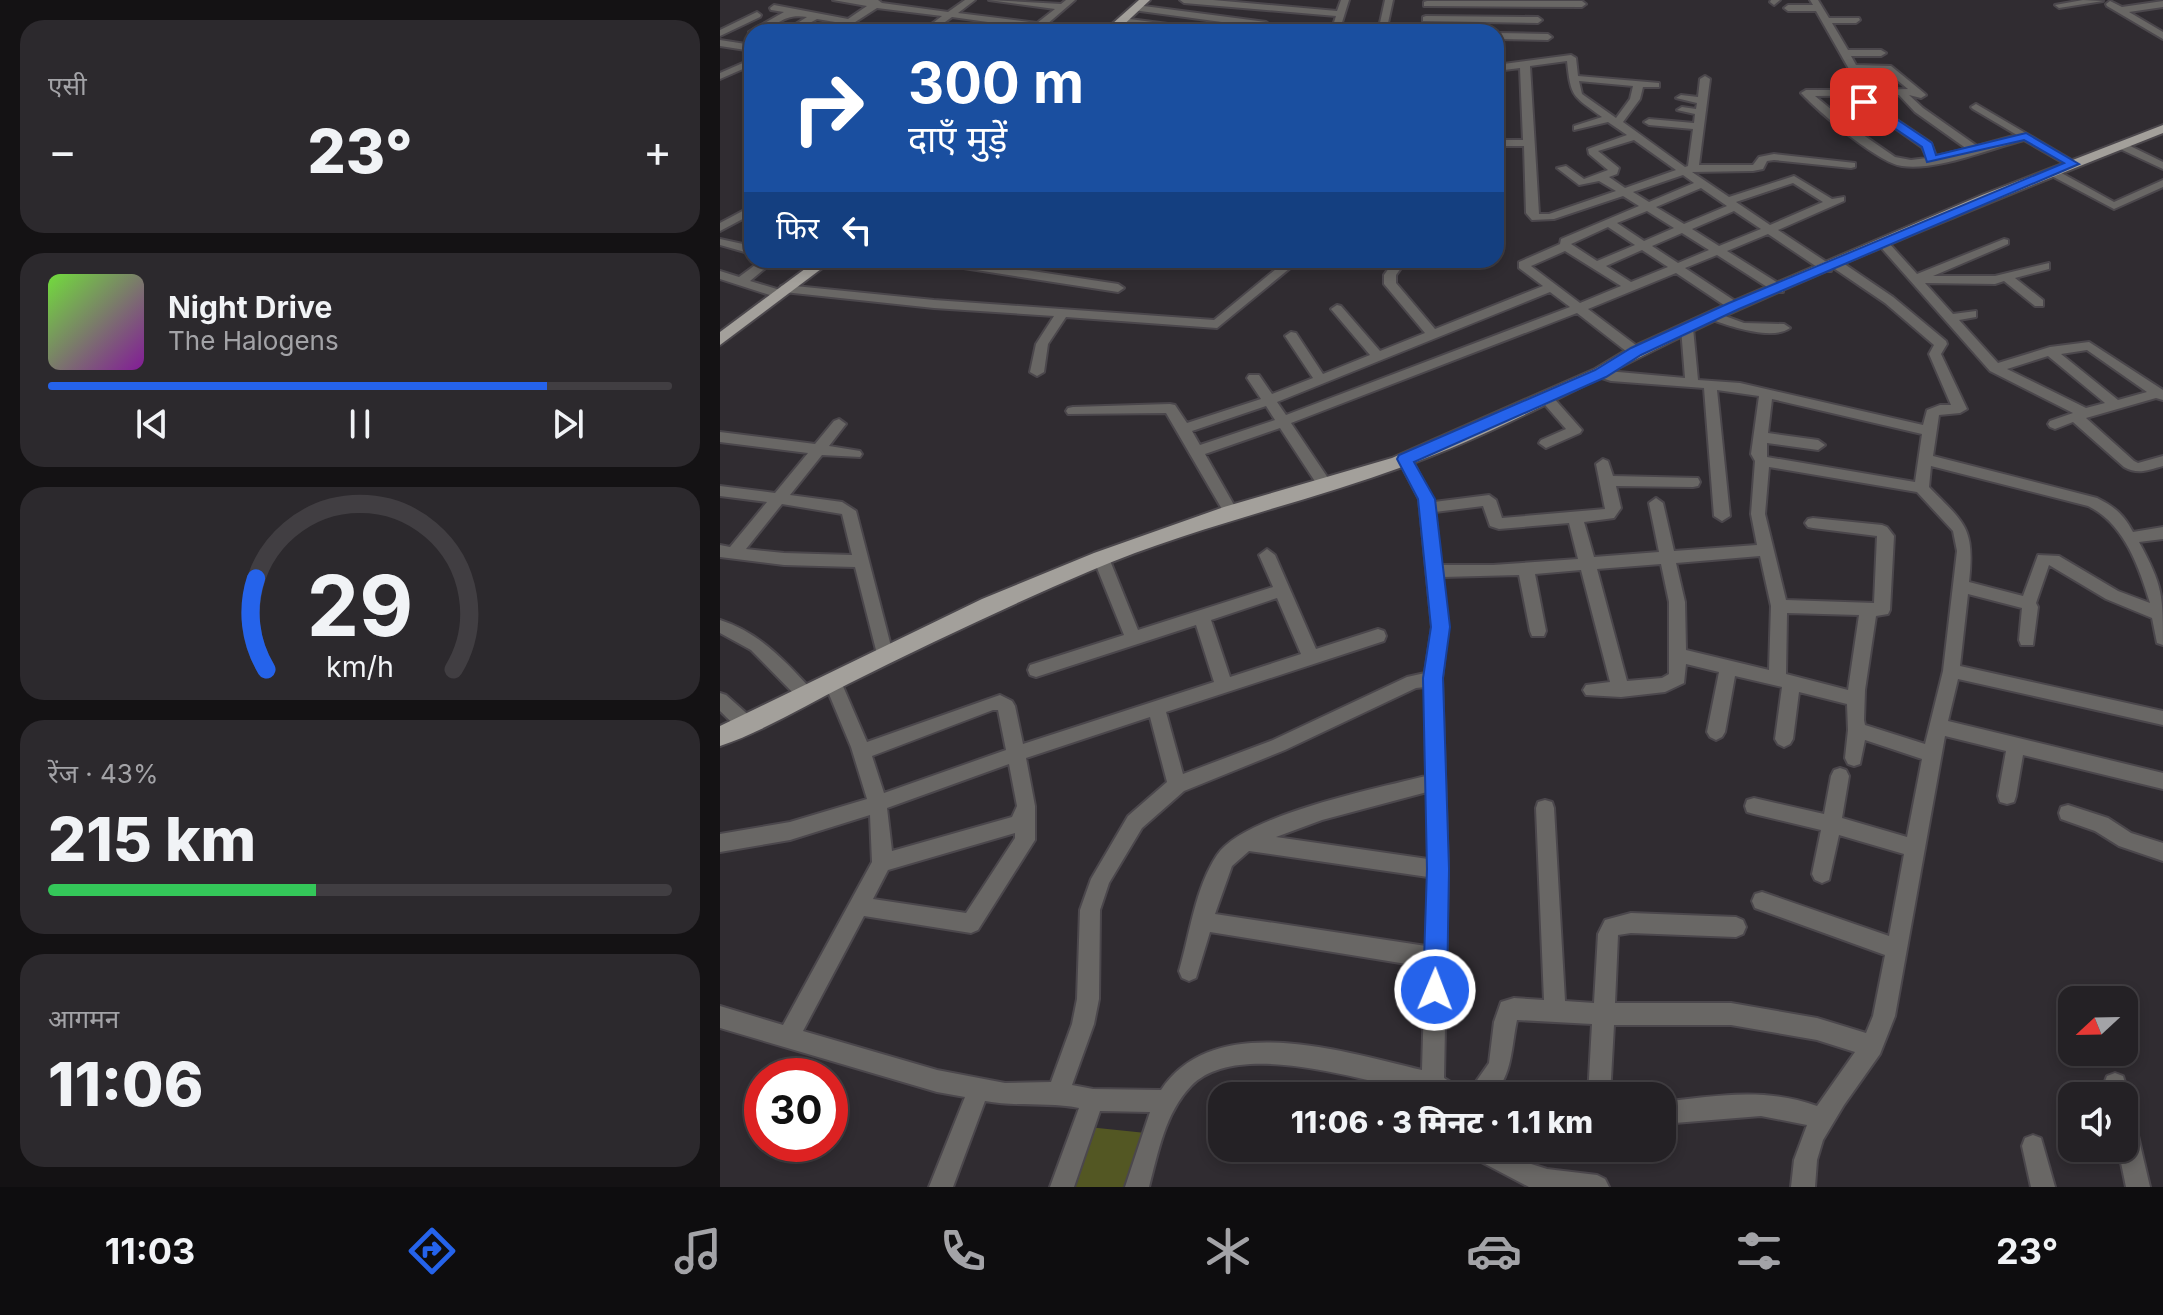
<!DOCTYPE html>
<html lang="hi">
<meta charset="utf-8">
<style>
:root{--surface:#242125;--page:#2c292d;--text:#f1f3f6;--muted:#a3a3a7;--line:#413e42;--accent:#2563eb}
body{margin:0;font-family:Inter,"Noto Sans Devanagari",sans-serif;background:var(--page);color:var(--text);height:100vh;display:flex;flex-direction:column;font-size:30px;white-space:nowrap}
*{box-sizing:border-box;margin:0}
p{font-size:26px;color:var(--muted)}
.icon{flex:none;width:44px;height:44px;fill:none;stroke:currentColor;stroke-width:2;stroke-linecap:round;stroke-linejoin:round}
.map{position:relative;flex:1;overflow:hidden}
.sheet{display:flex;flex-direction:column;gap:20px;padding:20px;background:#141214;width:720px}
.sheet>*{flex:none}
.hud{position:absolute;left:24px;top:24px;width:760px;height:244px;border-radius:24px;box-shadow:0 4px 12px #0003,0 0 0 2px var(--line);background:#1a4fa0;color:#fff;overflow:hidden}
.needle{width:52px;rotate:248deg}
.fabs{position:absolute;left:1338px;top:986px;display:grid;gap:16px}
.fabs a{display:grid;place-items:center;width:80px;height:80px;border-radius:16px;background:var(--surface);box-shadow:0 4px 12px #0003,0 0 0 2px var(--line);font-size:40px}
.speed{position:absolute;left:24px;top:1058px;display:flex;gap:16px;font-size:40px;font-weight:700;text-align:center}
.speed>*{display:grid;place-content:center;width:104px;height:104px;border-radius:50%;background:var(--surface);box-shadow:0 4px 12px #0003,0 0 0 2px var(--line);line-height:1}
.speed .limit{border:12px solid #d22;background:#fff;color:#111}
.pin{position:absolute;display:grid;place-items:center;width:68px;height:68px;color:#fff;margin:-34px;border-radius:16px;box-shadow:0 4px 12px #0006}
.me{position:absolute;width:88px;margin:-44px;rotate:1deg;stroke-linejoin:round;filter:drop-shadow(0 0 6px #0008)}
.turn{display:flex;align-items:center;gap:28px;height:168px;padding:0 32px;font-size:36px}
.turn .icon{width:104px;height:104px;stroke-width:2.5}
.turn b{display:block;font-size:56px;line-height:68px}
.then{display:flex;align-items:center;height:76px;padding:0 32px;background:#0003;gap:16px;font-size:30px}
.big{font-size:60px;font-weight:800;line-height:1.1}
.sheet .card{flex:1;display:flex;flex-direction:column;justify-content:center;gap:12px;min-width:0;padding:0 28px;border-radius:24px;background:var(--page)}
.sheet .dial{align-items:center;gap:0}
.dial svg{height:208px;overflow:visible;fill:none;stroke:var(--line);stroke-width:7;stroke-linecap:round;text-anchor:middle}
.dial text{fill:var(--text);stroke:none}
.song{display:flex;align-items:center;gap:24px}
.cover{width:96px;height:96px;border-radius:12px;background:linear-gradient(135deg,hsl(100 70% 55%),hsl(290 70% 35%))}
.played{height:8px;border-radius:4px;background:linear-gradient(90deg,var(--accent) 80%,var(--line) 80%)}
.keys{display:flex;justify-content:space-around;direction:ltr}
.heat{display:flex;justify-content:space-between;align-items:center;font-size:44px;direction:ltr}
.charge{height:12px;border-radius:6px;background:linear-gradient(90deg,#34c759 43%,var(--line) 0)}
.trip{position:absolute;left:488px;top:1082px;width:468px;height:80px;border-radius:24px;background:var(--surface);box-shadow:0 4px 12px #0003,0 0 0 2px var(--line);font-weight:800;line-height:80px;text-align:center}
.dock{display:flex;height:128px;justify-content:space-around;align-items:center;background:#0e0d0f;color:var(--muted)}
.dock .icon{width:56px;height:56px}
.dock .current{color:var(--accent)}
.dock b{font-size:36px;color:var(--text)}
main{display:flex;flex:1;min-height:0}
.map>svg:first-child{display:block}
.green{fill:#535723}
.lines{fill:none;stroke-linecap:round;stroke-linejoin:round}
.minor-casing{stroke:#4b474c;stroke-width:4}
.major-casing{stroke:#4b474c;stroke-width:4}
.minor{fill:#696765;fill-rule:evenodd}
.major{fill:#a3a09b;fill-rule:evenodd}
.route{fill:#2563eb;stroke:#184099;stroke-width:2}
</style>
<main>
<section class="sheet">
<div class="card"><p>एसी</p>
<div class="heat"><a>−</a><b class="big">23°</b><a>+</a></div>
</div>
<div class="card">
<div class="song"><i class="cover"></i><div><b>Night Drive</b><p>The Halogens</p></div></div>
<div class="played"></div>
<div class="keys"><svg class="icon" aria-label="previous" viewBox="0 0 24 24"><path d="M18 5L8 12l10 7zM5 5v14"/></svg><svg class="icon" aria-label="pause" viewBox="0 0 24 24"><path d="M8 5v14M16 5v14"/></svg><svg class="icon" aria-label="next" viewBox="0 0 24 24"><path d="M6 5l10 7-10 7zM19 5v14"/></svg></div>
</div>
<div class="card dial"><svg viewBox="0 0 100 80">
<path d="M14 69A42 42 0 1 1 86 69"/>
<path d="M14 69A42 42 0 0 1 10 34" stroke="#2563eb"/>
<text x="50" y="56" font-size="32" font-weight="700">29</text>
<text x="50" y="72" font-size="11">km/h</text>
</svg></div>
<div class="card"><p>रेंज · 43%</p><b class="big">215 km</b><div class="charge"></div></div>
<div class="card"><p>आगमन</p><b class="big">11:06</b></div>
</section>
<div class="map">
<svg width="1443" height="1187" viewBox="0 0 1443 1187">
<rect width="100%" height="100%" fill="#302c31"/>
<path class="green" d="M368,1127L426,1133L413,1187H351Z"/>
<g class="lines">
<defs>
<g id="minor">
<path d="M113,0H158L162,3L228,12L245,0H255L238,13L317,23L335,9L269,0L341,4L346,0H355L326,25L360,32H340L232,17L211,32H201L222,16L157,8L129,26L144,32L119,29L121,23L97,19L73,32H63L87,17C59,12 56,32 32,32V34L29,32L64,12L51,10L50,8L54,5L128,19L147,6Z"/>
<path d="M460,0H493L617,11L621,0H629L619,32H611L616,16L464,3Z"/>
<path d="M665,0H673L666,32H658Z"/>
<path d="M1051,0H1060L1054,5L1050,2Z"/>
<path d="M1090,0H1098L1109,18H1139L1140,20L1136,23H1112L1128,50H1161L1166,53L1161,56H1131L1136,65L1171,66L1204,93L1206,95L1201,98L1189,95L1203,108L1257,146L1297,135L1253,109L1251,107L1256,104L1358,164L1349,166L1304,140C1269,149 1217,171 1182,166C1158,163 1099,112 1081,93L1086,90H1141L1096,11H1068L1064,8L1068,5H1093ZM1140,71H1166L1188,89L1150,90ZM1179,95L1195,112L1247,149L1216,156L1211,143L1147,100H1141V104L1202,147L1207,158L1191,160L1175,157L1136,130L1095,96Z"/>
<path d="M1363,0L1383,1L1339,8L1335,5Z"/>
<path d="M707,1H862L866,4L862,7L704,6V2Z"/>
<path d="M1390,1L1402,7L1443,1V7L1409,12L1443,32V39L1387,6L1386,4Z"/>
<path d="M416,5L546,22L550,25L546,28L413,10L412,8Z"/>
<path d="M37,12L41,15L40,17L0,36V30Z"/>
<path d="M706,16L818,17L822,20L818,23L703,21V17Z"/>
<path d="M402,18L486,29L490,32H466L399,23V19Z"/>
<path d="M776,33L828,34L832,37L828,40L776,39Z"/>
<path d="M0,40L32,45V51L0,46Z"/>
<path d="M851,55L856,58L858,76L939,83V87H923L920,99L903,122L965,167L968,166L973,129L929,125L924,122L929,119L974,123L975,114L957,110L962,107L976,109L977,103L956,98L961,95L978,97L980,79L985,76L990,79L979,165H1033L1039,157L1054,154L1135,163V167L1131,168L1054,160L1047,161L1043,169L1033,171L972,172L1009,197L1074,176L1112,199L1124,197V201L1058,230L1111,265L1112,261H1120L1173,297L1226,341L1227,344L1221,354L1247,409L1240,413L1219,415L1213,456L1377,498C1395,507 1404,515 1413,532L1443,527V539L1419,542C1443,586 1443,595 1443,645L1437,643L1432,618L1386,599L1329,565L1316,603L1318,607L1313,645H1301L1299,640L1302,608L1248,594L1240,666L1443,711V725L1238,679L1228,721L1443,773V789L1303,755L1296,796L1294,802L1287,804L1280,802L1278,796L1286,751L1225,736L1175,1016L1160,1054L1124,1105L1103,1140L1097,1160L1095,1187H1071L1074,1160L1087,1125L1041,1116L942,1124V1102C995,1096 1045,1087 1097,1106L1135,1052L1097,1040L1011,1025H894L890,1096H868L872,1024L797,1020C791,1048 793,1073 773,1096H746L769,1063L774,1022L781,1002L794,998L824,1000L816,808L818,802L825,800L832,802L834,808L845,1001L874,1003L878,934L885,920L911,913L1016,917L1023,920L1026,927L1023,934L1016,937L911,933L898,935L895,1003H1011L1097,1018L1146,1033L1153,1016L1165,955L1035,908L1032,901L1035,894L1042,892L1169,936L1184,854L1119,835L1109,880L1102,883L1095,880L1092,874L1101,830L1034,814L1027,812L1025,806L1027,800L1034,798L1104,814L1111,776L1114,770L1120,768L1126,770L1129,776L1122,818L1187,837L1202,759L1145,740L1140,764L1134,766L1128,764L1125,758L1128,730L1127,704L1079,692L1073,739L1070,744L1064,747L1058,744L1055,739L1062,687L1015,676L1005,732L1002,737L996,740L990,737L987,732L999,672L966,664L964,683L945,692L901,697L866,695L863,690L866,685L890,682L861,570L815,574L826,631L824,636H812L810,631L799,575L722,577L728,627L722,678L728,869L724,1078L740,1088L743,1096C734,1096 722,1098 713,1096C654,1084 519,1036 471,1086C445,1113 438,1153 429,1187H405L430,1112L380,1111L354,1187H330L359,1108C328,1102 297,1107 265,1101L233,1187H209L245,1097L217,1092L0,1028V1006L63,1025L152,862L150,815L70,840L0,852V834L70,822L147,799L131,747L104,682L107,677L113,675L119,677L147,742L280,695L292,701L295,706L303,744L494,682L476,625L316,677L310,675L308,670L310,665L404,635L373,558L381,552L389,558L418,630L553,587L539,555L547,549L555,555L596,649L658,629L664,631L666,636L664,641L446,712L463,774L553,740L687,677L705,673L712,627L699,499L678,459L680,456H690L714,502L769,495L776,500L782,518L885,509L876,464L883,459L888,461L893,476L978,478L980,482L978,486L973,487L896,486L901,508L894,518L864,522L874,557L939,552L929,503L936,498L943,503L954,551L1037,545L1031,514L1035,461L1031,454L1039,396L997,390L1010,516L1002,521L994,516L984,388L891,381L876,376V370L965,378L961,328L967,324L973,328L978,380L1020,383L1203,425L1207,410L1220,405H1231L1209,354L1214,345L1165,303L1112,267L1111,271H1103L1048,234L1007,251L1063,286V292H1055L997,255L965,268L1018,303V309H1010L956,273L868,309L921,349V355H911L857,313L571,423L610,481L612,485L610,489H600L560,428L485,454L518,512L511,517L506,516L446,413L348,414L346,411L348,408L353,407L450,404L455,405L467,423L541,399L527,378L529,375H539L552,394L593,378L565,336L571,332L576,333L603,374L650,355L611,309L617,305L621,306L660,351L705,333L664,284V275L669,268L667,260H679L681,268L676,275V283L715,329L823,286L799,268V262L840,244L841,239L919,206L903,196L834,219L812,220L806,213L804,146H776V140H803L800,68L776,71V65ZM847,61C851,98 852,95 882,117L854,126V130L888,122L907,135L868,149L869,154L888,170L864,179L846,166L837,168L859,185L879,181L896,191L829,214H819L810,66ZM859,81L913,86L910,99L896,118L862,94ZM914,140L956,170L905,188L889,177L897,174L899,168L878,151ZM963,175L974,183L929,202L913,192ZM1073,183L1103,202L1050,225L1016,202ZM981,188L1007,206L964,224L936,207ZM927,211L954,228L924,241L897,223ZM1014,211L1041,229L999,246L972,229ZM888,227L915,245L877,261L851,244ZM962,233L989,250L958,263L932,246ZM922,250L948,267L911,282L886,266ZM845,251L901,286L860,303L811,266ZM830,292L850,307L566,415L557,402ZM1052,399L1202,434L1195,482L1047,457V443L1098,450L1105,445L1098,440L1048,433ZM546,406L555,420L480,445L472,431ZM1211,466L1368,506C1404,523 1419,567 1430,603L1398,591L1339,556L1318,555L1303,596L1249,582C1255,527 1245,524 1209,487ZM1049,467L1197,492L1233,531L1237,551L1223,671L1205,744L1145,725L1144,720L1145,690L1156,616L1168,614L1170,610L1174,536L1167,527L1162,525L1093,518L1088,519L1085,523L1088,527L1093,528L1157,536L1154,603L1066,600L1045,514ZM763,506L770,526L779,529L849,523L858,559L773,565H721L715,512ZM1040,556L1051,606L1049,670L966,650L965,602L956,563ZM941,564L949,602V674L942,678L907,681L877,569ZM557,598L581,654L510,677L491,620ZM1067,613L1139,615L1128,690L1066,674ZM705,687L706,776C658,788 524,815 497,855C475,888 470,934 459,971L462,978L469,981L476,978L490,932L705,967L702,1070C625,1052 494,1009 441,1090L373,1089L352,1085L374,1024L379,999L380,910L389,883L422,828L464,791L565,750L696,688ZM273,710H278L286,750L164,793L152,756ZM430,717L447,782L408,816L371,879L360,910L357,999L352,1024L331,1082L285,1083L217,1070L83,1031L144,916L251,933L258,930L315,840V806L306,758ZM289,764L297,806L292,817L172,851L167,808ZM707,792L708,859L556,837L602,820ZM295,833V838L246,913L153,899L168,870ZM529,851L708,877L706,946L495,914L512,866Z"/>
<path d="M32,59V65L0,79V73Z"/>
<path d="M1396,143H1404L1443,162V169L1396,147Z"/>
<path d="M1328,170H1336L1394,202L1443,180V187L1394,209L1328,174Z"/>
<path d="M32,206V214L0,231V223Z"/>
<path d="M0,239L32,246V254L0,245Z"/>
<path d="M1284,239L1288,240V244L1213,276H1275L1329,263V269L1295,278L1323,300V306H1315L1284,281L1275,284L1205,283L1233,314L1256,311V317L1239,320L1278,363L1330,347L1369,342L1443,390V400L1436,398L1366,418L1414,461L1418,463L1443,456V466C1428,470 1418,475 1404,467L1353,422L1335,429L1330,427L1328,424L1330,421L1353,413L1270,371L1157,243L1167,241L1197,274ZM1367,350L1427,392L1398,400L1341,354ZM1328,356L1385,403L1366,408L1287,369Z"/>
<path d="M42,260H55L30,281L60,290L61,286L65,285L214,300L494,320L567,260H580L497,328L346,317L328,344L324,372L317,376L310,372L316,344L334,316L214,308L64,292L63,297L59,298L0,279V271L19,277Z"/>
<path d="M212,260H241L398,284L404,288L398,292L218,264Z"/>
<path d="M994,312L1024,323L1064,324L1070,328C1052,341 1009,326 990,319V313Z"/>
<path d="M826,394L831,395L862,430L860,433L826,448L819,443L821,440L846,429L819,398Z"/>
<path d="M119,419L126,424L109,446L140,451L142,454L140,457L102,455L70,495L122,502L136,511L173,654L171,659H159L157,654L135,567L64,565L0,557V545L10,547L47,502L0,496V486L55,493L88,453L0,442V432L95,444L114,421ZM62,504L122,514L132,555L64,553L26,549Z"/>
<path d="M0,620C40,633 64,660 92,690L95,695L92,700L86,702L80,700L31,650L0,633Z"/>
<path d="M0,693L6,695L33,719L36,724L33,729C20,734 9,719 0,711Z"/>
<path d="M1348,805L1388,818L1411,833L1443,843V861L1399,846L1375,831L1341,819L1339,813L1341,807Z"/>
<path d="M1395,1073L1403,1076L1409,1096L1404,1105V1096H1387L1384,1084L1387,1076Z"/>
<path d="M1404,1112L1412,1115L1415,1123L1430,1187H1406L1398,1148H1404Z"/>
<path d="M1313,1135L1321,1138L1335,1187H1311L1302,1146L1305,1138Z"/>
<path d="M747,1148H780L808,1163L827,1169L877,1175L885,1179L889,1187H809L750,1156Z"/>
</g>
<g id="major">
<path d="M419,0H430L396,32H383Z"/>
<path d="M1443,125V133C1301,189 1160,246 1020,309C908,359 801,424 685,466C581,504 473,527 370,571C288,606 208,644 128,684C86,705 44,731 0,746V726L262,599L374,553L504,507L672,458L875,369L910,348L1009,303L1262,195Z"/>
<path d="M97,260H113L0,345V332Z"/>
</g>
</defs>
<use href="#minor" class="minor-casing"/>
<use href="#major" class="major-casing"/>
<use href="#minor" class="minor"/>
<use href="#major" class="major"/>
</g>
<path class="route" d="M1140,100H1148L1212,143L1216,155L1306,133L1359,164L1019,309L921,355L886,377L694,462L715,499L730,627L723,678L729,869L727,990L723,998L715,1002L706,998L703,990L707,869L703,678L711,627L698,499L677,459L679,455L875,370L911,348L1009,303L1344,163L1304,140L1207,162L1202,147L1140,105Z"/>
</svg>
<div class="fabs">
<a><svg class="needle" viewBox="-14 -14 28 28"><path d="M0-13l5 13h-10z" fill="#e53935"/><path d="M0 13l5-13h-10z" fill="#a3a3a7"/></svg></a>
<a><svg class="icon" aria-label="sound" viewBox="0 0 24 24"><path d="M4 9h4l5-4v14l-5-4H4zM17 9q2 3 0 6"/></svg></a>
</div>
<div class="speed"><div class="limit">30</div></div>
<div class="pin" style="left:1144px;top:102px;background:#d93025"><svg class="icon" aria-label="arrive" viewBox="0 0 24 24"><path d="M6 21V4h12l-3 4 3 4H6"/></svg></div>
<svg class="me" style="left:715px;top:990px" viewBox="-20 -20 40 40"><circle r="17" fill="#2563eb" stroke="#fff" stroke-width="3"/><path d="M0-11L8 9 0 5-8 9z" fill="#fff"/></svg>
<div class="trip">11:06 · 3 मिनट · 1.1 km</div>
<div class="hud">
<div class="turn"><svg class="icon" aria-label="right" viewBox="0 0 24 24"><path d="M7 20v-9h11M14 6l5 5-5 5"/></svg><div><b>300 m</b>दाएँ मुड़ें</div></div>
<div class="then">फिर<svg class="icon" aria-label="left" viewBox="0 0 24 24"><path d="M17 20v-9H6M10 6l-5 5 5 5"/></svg></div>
</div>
</div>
</main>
<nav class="dock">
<b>11:03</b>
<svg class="icon current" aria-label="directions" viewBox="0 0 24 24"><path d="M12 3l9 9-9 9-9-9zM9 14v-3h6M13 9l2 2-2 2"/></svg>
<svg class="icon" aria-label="music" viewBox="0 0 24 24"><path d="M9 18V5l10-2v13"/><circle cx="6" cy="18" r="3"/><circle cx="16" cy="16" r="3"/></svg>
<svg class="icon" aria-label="phone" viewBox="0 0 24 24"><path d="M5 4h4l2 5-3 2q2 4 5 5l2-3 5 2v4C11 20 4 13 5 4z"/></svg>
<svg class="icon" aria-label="climate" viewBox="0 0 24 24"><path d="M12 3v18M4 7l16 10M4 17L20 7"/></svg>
<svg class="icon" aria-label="car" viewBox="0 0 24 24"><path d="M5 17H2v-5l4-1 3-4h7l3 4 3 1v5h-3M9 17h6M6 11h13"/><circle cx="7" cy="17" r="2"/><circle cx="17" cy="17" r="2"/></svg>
<svg class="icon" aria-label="filters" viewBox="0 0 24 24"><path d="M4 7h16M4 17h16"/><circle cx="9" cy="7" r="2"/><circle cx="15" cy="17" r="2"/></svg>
<b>23°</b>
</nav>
